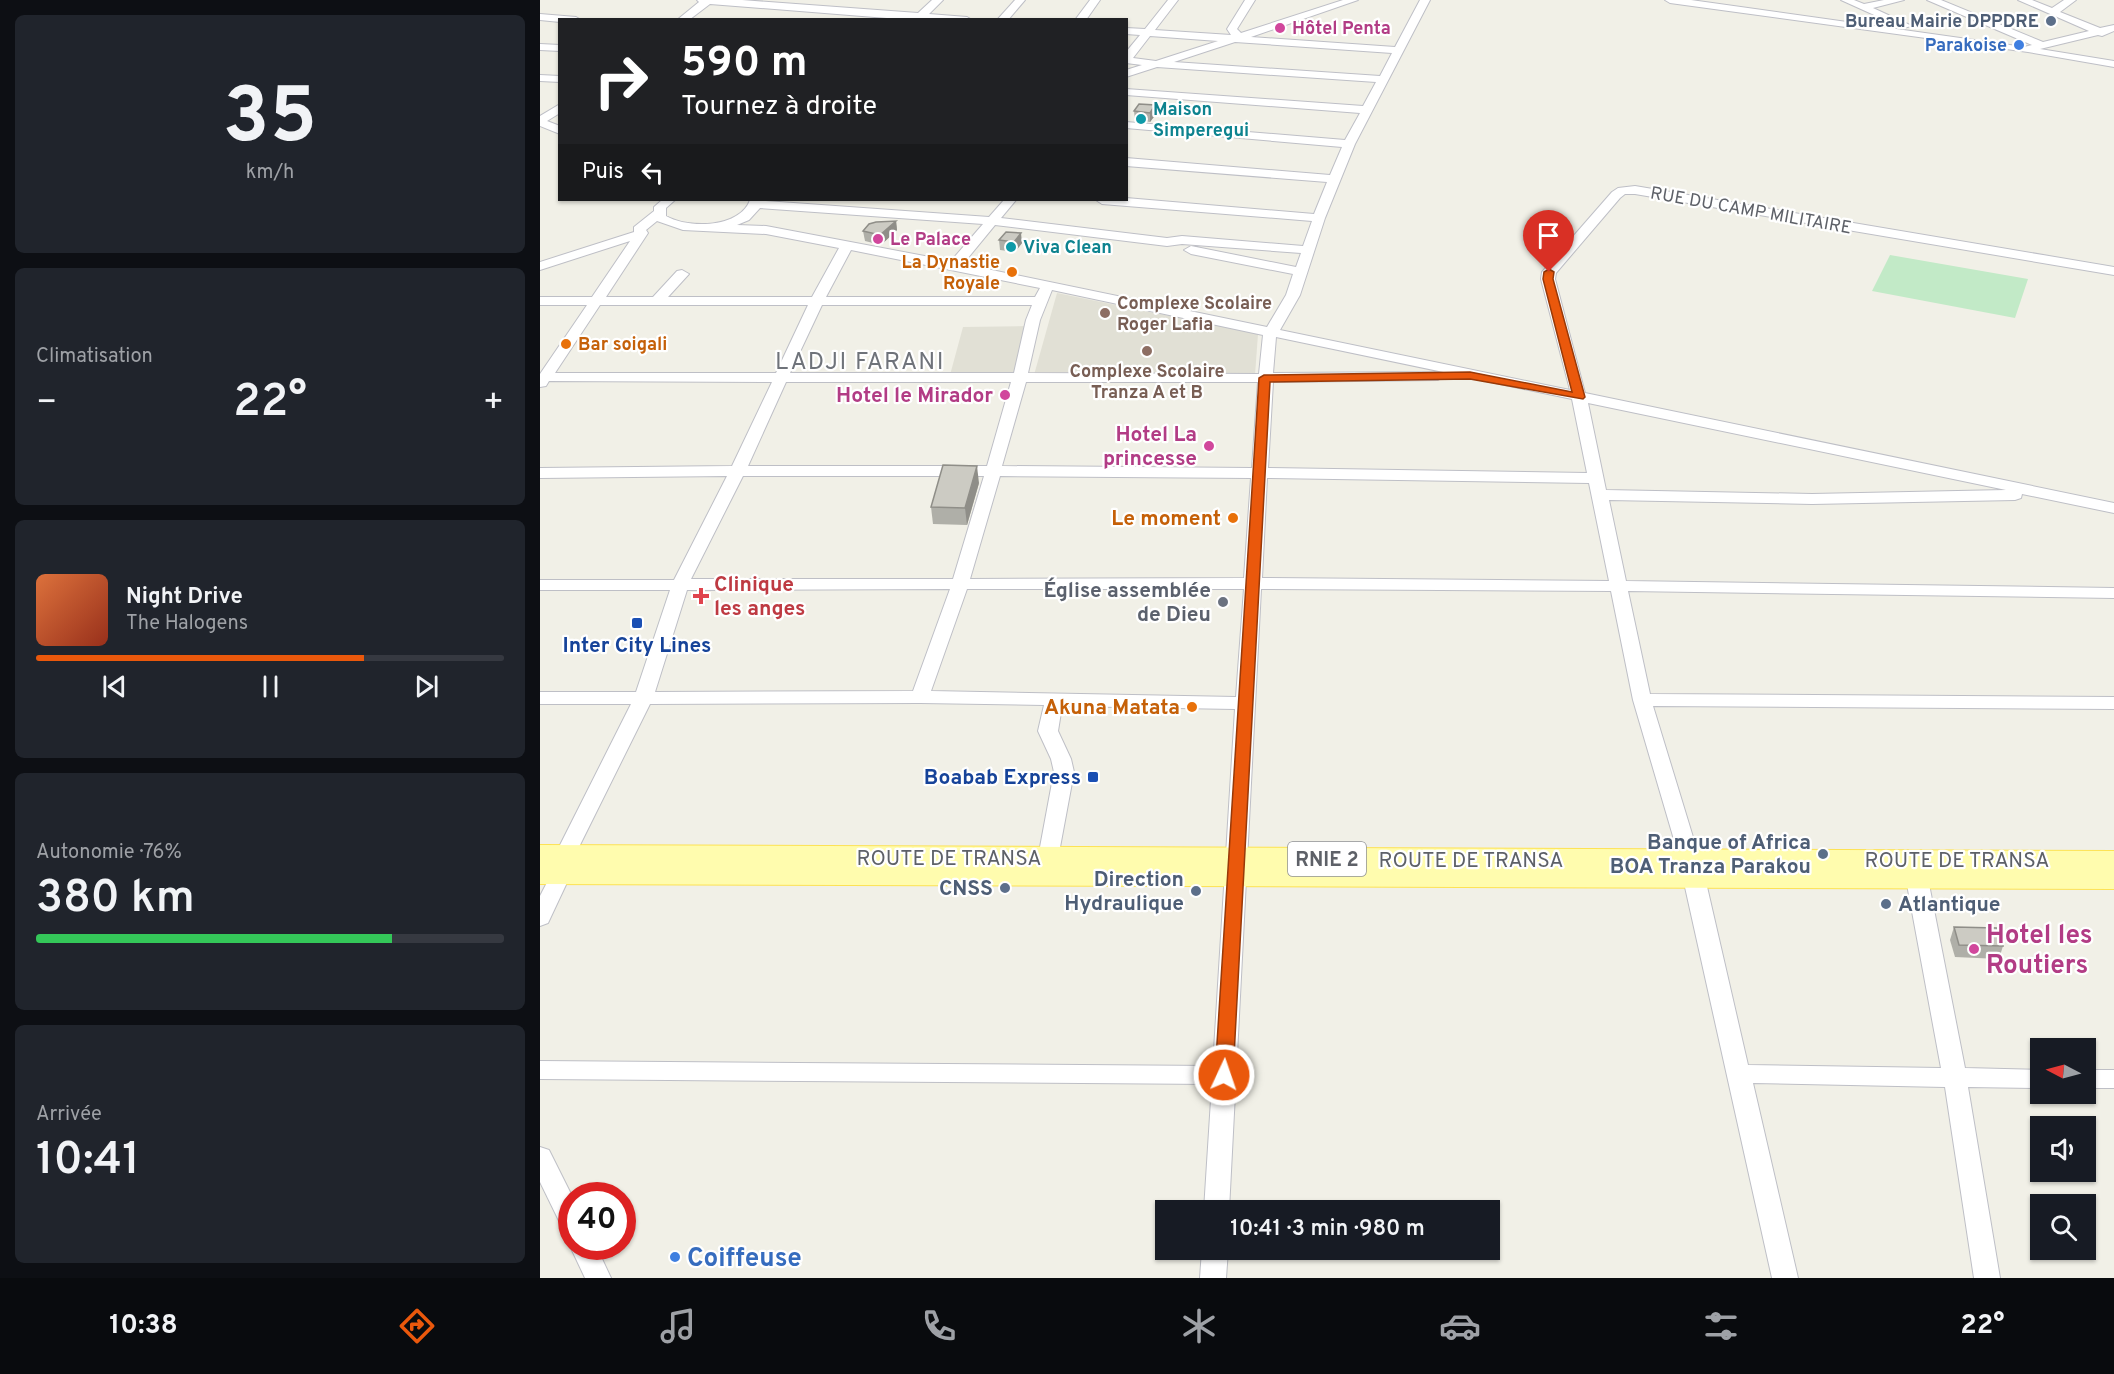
<!DOCTYPE html>
<html lang="fr">
<meta charset="utf-8">
<style>
:root{--surface:#171b24;--page:#20242c;--text:#f1f3f6;--muted:#9ea1a6;--line:#363941;--accent:#ea580c}
body{margin:0;font-family:Overpass,sans-serif;background:var(--page);color:var(--text);height:100vh;display:flex;flex-direction:column;font-size:22px;white-space:nowrap}
*{box-sizing:border-box;margin:0}
p{font-size:20px;color:var(--muted)}
.icon{flex:none;width:33px;height:33px;fill:none;stroke:currentColor;stroke-width:2;stroke-linecap:round;stroke-linejoin:round}
.map{position:relative;flex:1;overflow:hidden}
.details{display:flex;flex-direction:column;gap:15px;padding:15px;background:#0d0f14;width:540px}
.details>*{flex:none}
.banner{position:absolute;left:18px;top:18px;width:570px;height:183px;border-radius:0px;box-shadow:0 2px 4px #0004;background:#202124;color:#fff;overflow:hidden}
.needle{width:39px;rotate:276deg}
.controls{position:absolute;left:1490px;top:1038px;display:grid;gap:12px}
.controls a{display:grid;place-items:center;width:66px;height:66px;border-radius:0px;background:var(--surface);box-shadow:0 2px 4px #0004;font-size:30px}
.speed{position:absolute;left:18px;top:1182px;display:flex;gap:12px;font-size:30px;font-weight:700;text-align:center}
.speed>*{display:grid;place-content:center;width:78px;height:78px;border-radius:50%;background:var(--surface);box-shadow:0 2px 4px #0004;line-height:1}
.speed .limit{border:9px solid #d22;background:#fff;color:#111}
.pin{position:absolute;display:grid;place-items:center;width:51px;height:51px;color:#fff;margin:-62px -26px;border-radius:50% 50% 50% 0;rotate:-45deg;box-shadow:0 0 6px #0007}
.pin .icon{rotate:45deg}
.me{position:absolute;width:66px;margin:-33px;rotate:3deg;stroke-linejoin:round;filter:drop-shadow(0 0 4px #0008)}
.turn{display:flex;align-items:center;gap:21px;height:126px;padding:0 24px;font-size:27px}
.turn .icon{width:78px;height:78px;stroke-width:2.5}
.turn b{display:block;font-size:42px;line-height:51px}
.then{display:flex;align-items:center;height:57px;padding:0 24px;background:#0003;gap:12px;font-size:22px}
.big{font-size:45px;font-weight:600;line-height:1.1}
.details .widget{flex:1;display:flex;flex-direction:column;justify-content:center;gap:9px;min-width:0;padding:0 21px;border-radius:9px;background:var(--page)}
.details .dial{align-items:center;gap:0}
.dial b{font-size:78px;line-height:1}
.song{display:flex;align-items:center;gap:18px}
.cover{width:72px;height:72px;border-radius:9px;background:linear-gradient(135deg,hsl(20 70% 55%),hsl(10 70% 35%))}
.played{height:6px;border-radius:3px;background:linear-gradient(90deg,var(--accent) 70%,var(--line) 70%)}
.keys{display:flex;justify-content:space-around;direction:ltr}
.heat{display:flex;justify-content:space-between;align-items:center;font-size:33px;direction:ltr}
.charge{height:9px;border-radius:4px;background:linear-gradient(90deg,#34c759 76%,var(--line) 0)}
.trip{position:absolute;left:615px;top:1200px;width:345px;height:60px;border-radius:0px;background:var(--surface);box-shadow:0 2px 4px #0004;font-weight:600;line-height:60px;text-align:center}
.dock{display:flex;height:96px;justify-content:space-around;align-items:center;background:#090b0e;color:var(--muted)}
.dock .icon{width:42px;height:42px}
.dock .current{color:var(--accent)}
.dock b{font-size:27px;color:var(--text)}
main{display:flex;flex:1;min-height:0}
.map>svg:first-child{display:block}
.education{fill:#e1e0d5}
.green{fill:#c2eac7}
.lines{fill:none;stroke-linecap:round;stroke-linejoin:round}
.minor-casing{stroke:#bebfc6;stroke-width:2}
.major-casing{stroke:#fde254;stroke-width:2}
.minor{fill:#fff;fill-rule:evenodd}
.major{fill:#fffcae;fill-rule:evenodd}
.wall{fill:#afafa8}
.shaded-wall{fill:#8f8e88}
.building{fill:#cccbc3;stroke:#8f8e88;stroke-width:1.5}
.route{fill:#ea580c;stroke:#983908;stroke-width:1.5}
.service-dot{fill:#5c6f8a;stroke:#fff;stroke-width:2}
.hotel-dot{fill:#d1479c;stroke:#fff;stroke-width:2}
.shop-dot{fill:#3f7fe0;stroke:#fff;stroke-width:2}
.culture-dot{fill:#0f9aa8;stroke:#fff;stroke-width:2}
.food-dot{fill:#e8710a;stroke:#fff;stroke-width:2}
.education-dot{fill:#8d6e63;stroke:#fff;stroke-width:2}
.health-dot{fill:#e0444e;stroke:#fff;stroke-width:2}
.worship-dot{fill:#6b7280;stroke:#fff;stroke-width:2}
.transit-dot{fill:#1a4fb4;stroke:#fff;stroke-width:2}
.labels{text-anchor:middle;stroke-width:4.5;stroke-linejoin:round;paint-order:stroke}
.far-service-label{font-size:18px;font-weight:bold;fill:#4e5e75;stroke:#fff;text-anchor:end}
.far-hotel-label{font-size:18px;font-weight:bold;fill:#b23c85;stroke:#fff;text-anchor:start}
.far-shop-label{font-size:18px;font-weight:bold;fill:#366cbe;stroke:#fff;text-anchor:end}
.far-culture-label{font-size:18px;font-weight:bold;fill:#0d838f;stroke:#fff;text-anchor:start}
.far-street-label{font-size:18px;fill:#5e6168;stroke:#fff}
.far-food-label{font-size:18px;font-weight:bold;fill:#c56008;stroke:#fff;text-anchor:end}
.far-education-label{font-size:18px;font-weight:bold;fill:#785e54;stroke:#fff;text-anchor:start}
.shield{fill:#fff;stroke:#8e9095;stroke-width:1.5}
.shield-label{font-size:20px;font-weight:bold;fill:#5e6168}
.hotel-label{font-size:21px;font-weight:bold;fill:#b23c85;stroke:#fff;text-anchor:end}
.food-label{font-size:21px;font-weight:bold;fill:#c56008;stroke:#fff;text-anchor:end}
.health-label{font-size:21px;font-weight:bold;fill:#be3a42;stroke:#fff;text-anchor:start}
.worship-label{font-size:21px;font-weight:bold;fill:#5b616d;stroke:#fff;text-anchor:end}
.transit-label{font-size:21px;font-weight:bold;fill:#164399;stroke:#fff}
.service-label{font-size:21px;font-weight:bold;fill:#4e5e75;stroke:#fff;text-anchor:end}
.street-label{font-size:21px;fill:#5e6168;stroke:#fff}
.quarter-label{font-size:24px;letter-spacing:1.5px;fill:#6f737a;stroke:#fff}
.near-hotel-label{font-size:26px;font-weight:bold;fill:#b23c85;stroke:#fff;text-anchor:start}
.near-shop-label{font-size:26px;font-weight:bold;fill:#366cbe;stroke:#fff;text-anchor:start}
</style>
<main>
<section class="details">
<div class="widget dial"><b>35</b><p>km/h</p></div>
<div class="widget"><p>Climatisation</p>
<div class="heat"><a>−</a><b class="big">22°</b><a>+</a></div>
</div>
<div class="widget">
<div class="song"><i class="cover"></i><div><b>Night Drive</b><p>The Halogens</p></div></div>
<div class="played"></div>
<div class="keys"><svg class="icon" aria-label="previous" viewBox="0 0 24 24"><path d="M18 5L8 12l10 7zM5 5v14"/></svg><svg class="icon" aria-label="pause" viewBox="0 0 24 24"><path d="M8 5v14M16 5v14"/></svg><svg class="icon" aria-label="next" viewBox="0 0 24 24"><path d="M6 5l10 7-10 7zM19 5v14"/></svg></div>
</div>
<div class="widget"><p>Autonomie · 76%</p><b class="big">380 km</b><div class="charge"></div></div>
<div class="widget"><p>Arrivée</p><b class="big">10:41</b></div>
</section>
<div class="map">
<svg width="1574" height="1278" viewBox="0 0 1574 1278">
<rect width="100%" height="100%" fill="#f1f0e7"/>
<g class="education">
<path d="M517,293L718,334L715,375H494Z"/>
<path d="M490,326L479,374L410,375L423,327Z"/>
</g>
<path class="green" d="M1350,255L1488,279L1475,318L1332,291Z"/>
<g class="lines">
<defs>
<g id="minor">
<path d="M157,0H202L378,13L392,0H403L389,14L427,17L432,20H372L170,4L149,20H137L159,2Z"/>
<path d="M475,0H485L468,20H457Z"/>
<path d="M550,0H560L546,20H535Z"/>
<path d="M628,0H638L615,30L691,35L687,29L705,0H715L697,29L701,33L803,0H818L711,37L855,47L880,0H890L815,144L785,218L760,295L740,330L1030,390L1001,279L1002,272L1072,192L1078,188L1095,186L1574,267V275L1095,194H1085L1080,198L1016,273L1015,279L1045,393L1574,503V513L1482,494L1481,498L1475,500L1272,504L1069,500L1086,581L1574,588V598L1088,591L1110,694L1574,697V709L1113,706L1160,860L1157,865L1150,867L1143,865L1140,860L1093,700L1071,591L721,589L689,1210H664L672,1084L0,1079V1061L673,1066L695,709L522,706L518,731L531,759L534,772L518,858L515,863L508,865L501,863L498,858L514,772L511,759L498,731L504,705L380,703L110,704L35,855L32,860L25,862L18,860L15,855L91,704H0V692H96L130,590H0V580H134L187,476L0,478V468L192,466L232,382L9,381L6,386L0,387V374L47,305H0V297H52L90,241L0,270V262L94,232V227L114,211V207L122,200H135L126,208V216C149,229 200,228 210,200L449,217L464,200H476L461,218L627,238L642,236L763,246L772,221L562,204L556,200L586,198L774,214L787,182L586,166V158L790,175L802,147L586,128V122L805,140L820,113L586,95V89L823,106L836,82L617,67L586,77V70L602,65L586,63V52L600,35L586,34V28L605,29ZM610,36L678,41L616,61L593,58ZM695,42L852,53L840,76L634,62ZM220,208L443,224L411,261L226,226L197,225L209,220ZM117,221L143,230L226,234L299,248L272,297H128L149,274L142,270L137,271L113,297H66L108,233L106,230ZM455,225L627,246L642,244L761,253L756,267L651,246L644,250L651,254L753,274L746,295L727,327L423,264ZM311,250L500,288L495,297H286ZM512,290L723,335L719,374L488,373L500,320ZM60,305H268L236,373H15ZM282,305H492L486,320L474,373H250ZM736,337L1032,399L1047,473L728,468L733,382L898,380L905,376L898,372L733,373ZM246,382H471L447,466H208ZM486,382H718L712,468L462,466ZM1048,403L1466,490L1272,494L1066,490ZM203,476H444L413,579H151ZM460,476L711,478L704,578L430,579ZM727,478L1049,483L1069,581L722,578ZM410,589L373,691L115,692L147,590ZM427,589H704L696,697L391,691Z"/>
<path d="M1125,0H1151L1484,47L1492,45L1387,0H1401L1503,42L1549,31L1478,0H1492L1512,8L1524,0H1536L1520,12L1560,28L1574,25V31L1562,36L1558,35L1500,49L1574,61V67L1488,52L1130,3Z"/>
<path d="M1301,0H1314L1324,4L1344,0H1364L1333,8L1372,26L1363,28Z"/>
<path d="M0,14L36,17L41,20H20V22L0,20Z"/>
<path d="M0,44L20,45V51L0,50Z"/>
<path d="M0,75L20,76V82L0,81Z"/>
<path d="M20,104V113L7,121L20,126V134L0,126V116Z"/>
<path d="M21,867L28,869L31,874L8,923L0,926V896L14,869Z"/>
<path d="M1154,871L1161,873L1165,878L1208,1065L1401,1068L1366,879L1370,874L1377,872L1384,874L1388,879L1425,1068L1500,1070V1088L1428,1087L1460,1278H1434L1405,1087L1213,1083L1258,1278H1232L1143,878L1147,873Z"/>
<rect x="1545" y="1070" width="29" height="18"/>
<path d="M0,1147L9,1150L32,1196V1232L23,1229L0,1182Z"/>
<path d="M32,1243V1246H56L71,1278H45L30,1246Z"/>
<path d="M662,1250H688L686,1278H660Z"/>
</g>
<path id="major" d="M0,845L1574,851V889L0,884Z"/>
</defs>
<use href="#minor" class="minor-casing"/>
<use href="#major" class="major-casing"/>
<use href="#minor" class="minor"/>
<use href="#major" class="major"/>
</g>
<g class="wall">
<path d="M615,105L616,114L610,122L595,120L594,111Z"/>
<path d="M356,221L357,230L341,245L325,241L323,231Z"/>
<path d="M459,240L482,243L475,252L460,250Z"/>
<path d="M439,483L427,525L393,524L391,507Z"/>
<path d="M1414,927L1463,946L1459,959L1415,957L1410,940Z"/>
</g>
<g class="shaded-wall">
<path d="M615,105L616,114L610,122V113Z"/>
<path d="M356,221L357,230L341,245L340,235Z"/>
<path d="M481,233L482,243L475,252L474,242Z"/>
<path d="M437,466L439,483L427,525L425,508Z"/>
</g>
<g class="building">
<path d="M599,104L615,105L610,113L594,111Z"/>
<path d="M356,221L340,235L323,231L329,224L336,222Z"/>
<path d="M466,232L481,233L474,242L459,240Z"/>
<path d="M403,465L437,466L425,508L391,507Z"/>
<path d="M1414,927L1457,928L1463,946L1419,945Z"/>
</g>
<path class="route" d="M1009,269L1014,272L1013,279L1045,397L1043,399L930,379L730,382L693,1075L691,1080L684,1082L678,1080L675,1075L719,378L724,375L930,372L1032,392L1003,279L1004,272Z"/>
<g class="service-dot">
<circle cx="1511" cy="21" r="6"/>
<circle cx="1283" cy="854" r="6"/>
<circle cx="465" cy="888" r="6"/>
<circle cx="656" cy="891" r="6"/>
<circle cx="1346" cy="904" r="6"/>
</g>
<g class="hotel-dot">
<circle cx="740" cy="28" r="6"/>
<circle cx="338" cy="239" r="6"/>
<circle cx="465" cy="395" r="6"/>
<circle cx="669" cy="446" r="6"/>
<circle cx="1434" cy="949" r="6"/>
</g>
<g class="shop-dot">
<circle cx="1479" cy="45" r="6"/>
<circle cx="135" cy="1257" r="6"/>
</g>
<g class="culture-dot">
<circle cx="601" cy="119" r="6"/>
<circle cx="471" cy="247" r="6"/>
</g>
<g class="food-dot">
<circle cx="472" cy="272" r="6"/>
<circle cx="26" cy="344" r="6"/>
<circle cx="693" cy="518" r="6"/>
<circle cx="652" cy="707" r="6"/>
</g>
<g class="education-dot">
<circle cx="565" cy="313" r="6"/>
<circle cx="607" cy="351" r="6"/>
</g>
<path class="health-dot" d="M158 587h6v6h6v6h-6v6h-6v-6h-6v-6h6z"/>
<circle class="worship-dot" cx="683" cy="602" r="6"/>
<g class="transit-dot">
<rect x="91" y="617" width="12" height="12" rx="3"/>
<rect x="547" y="771" width="12" height="12" rx="3"/>
</g>
<g class="labels">
<g class="far-service-label">
<text x="1499" y="27">Bureau Mairie DPPDRE</text>
</g>
<g class="far-hotel-label">
<text x="752" y="34">Hôtel Penta</text>
<text x="350" y="245">Le Palace</text>
</g>
<g class="far-shop-label">
<text x="1467" y="51">Parakoise</text>
</g>
<g class="far-culture-label">
<text x="613" y="115">Maison<tspan x="613" dy="21">Simperegui</tspan></text>
<text x="483" y="253">Viva Clean</text>
</g>
<g class="far-street-label">
<text transform="translate(1211 210) rotate(10)" y="6">RUE DU CAMP MILITAIRE</text>
</g>
<g class="far-food-label">
<text x="460" y="268">La Dynastie<tspan x="460" dy="21">Royale</tspan></text>
<text x="38" y="350" text-anchor="start">Bar soigali</text>
</g>
<g class="far-education-label">
<text x="577" y="309">Complexe Scolaire<tspan x="577" dy="21">Roger Lafia</tspan></text>
<text x="607" y="377" text-anchor="middle">Complexe Scolaire<tspan x="607" dy="21">Tranza A et B</tspan></text>
</g>
<rect class="shield" x="748" y="842" width="78" height="34" rx="4.5"/>
<g class="shield-label">
<text x="787" y="866">RNIE 2</text>
</g>
<g class="hotel-label">
<text x="453" y="402">Hotel le Mirador</text>
<text x="657" y="441">Hotel La<tspan x="657" dy="24">princesse</tspan></text>
</g>
<g class="food-label">
<text x="681" y="525">Le moment</text>
<text x="640" y="714">Akuna Matata</text>
</g>
<g class="health-label">
<text x="174" y="591">Clinique<tspan x="174" dy="24">les anges</tspan></text>
</g>
<g class="worship-label">
<text x="671" y="597">Église assemblée<tspan x="671" dy="24">de Dieu</tspan></text>
</g>
<g class="transit-label">
<text x="97" y="652">Inter City Lines</text>
<text x="541" y="784" text-anchor="end">Boabab Express</text>
</g>
<g class="service-label">
<text x="1271" y="849">Banque of Africa<tspan x="1271" dy="24">BOA Tranza Parakou</tspan></text>
<text x="644" y="886">Direction<tspan x="644" dy="24">Hydraulique</tspan></text>
<text x="453" y="895">CNSS</text>
<text x="1358" y="911" text-anchor="start">Atlantique</text>
</g>
<g class="street-label">
<text x="409" y="865">ROUTE DE TRANSA</text>
<text x="931" y="867">ROUTE DE TRANSA</text>
<text x="1417" y="867">ROUTE DE TRANSA</text>
</g>
<g class="quarter-label">
<text x="320" y="369">LADJI FARANI</text>
</g>
<g class="near-hotel-label">
<text x="1446" y="943">Hotel les<tspan x="1446" dy="30">Routiers</tspan></text>
</g>
<g class="near-shop-label">
<text x="147" y="1266">Coiffeuse</text>
</g>
</g>
</svg>
<div class="controls">
<a><svg class="needle" viewBox="-14 -14 28 28"><path d="M0-13l5 13h-10z" fill="#e53935"/><path d="M0 13l5-13h-10z" fill="#9ea1a6"/></svg></a>
<a><svg class="icon" aria-label="sound" viewBox="0 0 24 24"><path d="M4 9h4l5-4v14l-5-4H4zM17 9q2 3 0 6"/></svg></a>
<a><svg class="icon" aria-label="search" viewBox="0 0 24 24"><circle cx="10" cy="10" r="6"/><path d="M15 15l6 6"/></svg></a>
</div>
<div class="speed"><div class="limit">40</div></div>
<div class="pin" style="left:1009px;top:272px;background:#d93025"><svg class="icon" aria-label="arrive" viewBox="0 0 24 24"><path d="M6 21V4h12l-3 4 3 4H6"/></svg></div>
<svg class="me" style="left:684px;top:1075px" viewBox="-20 -20 40 40"><circle r="17" fill="#ea580c" stroke="#fff" stroke-width="3"/><path d="M0-11L8 9 0 5-8 9z" fill="#fff"/></svg>
<div class="trip">10:41 · 3 min · 980 m</div>
<div class="banner">
<div class="turn"><svg class="icon" aria-label="right" viewBox="0 0 24 24"><path d="M7 20v-9h11M14 6l5 5-5 5"/></svg><div><b>590 m</b>Tournez à droite</div></div>
<div class="then">Puis<svg class="icon" aria-label="left" viewBox="0 0 24 24"><path d="M17 20v-9H6M10 6l-5 5 5 5"/></svg></div>
</div>
</div>
</main>
<nav class="dock">
<b>10:38</b>
<svg class="icon current" aria-label="directions" viewBox="0 0 24 24"><path d="M12 3l9 9-9 9-9-9zM9 14v-3h6M13 9l2 2-2 2"/></svg>
<svg class="icon" aria-label="music" viewBox="0 0 24 24"><path d="M9 18V5l10-2v13"/><circle cx="6" cy="18" r="3"/><circle cx="16" cy="16" r="3"/></svg>
<svg class="icon" aria-label="phone" viewBox="0 0 24 24"><path d="M5 4h4l2 5-3 2q2 4 5 5l2-3 5 2v4C11 20 4 13 5 4z"/></svg>
<svg class="icon" aria-label="climate" viewBox="0 0 24 24"><path d="M12 3v18M4 7l16 10M4 17L20 7"/></svg>
<svg class="icon" aria-label="car" viewBox="0 0 24 24"><path d="M5 17H2v-5l4-1 3-4h7l3 4 3 1v5h-3M9 17h6M6 11h13"/><circle cx="7" cy="17" r="2"/><circle cx="17" cy="17" r="2"/></svg>
<svg class="icon" aria-label="filters" viewBox="0 0 24 24"><path d="M4 7h16M4 17h16"/><circle cx="9" cy="7" r="2"/><circle cx="15" cy="17" r="2"/></svg>
<b>22°</b>
</nav>
